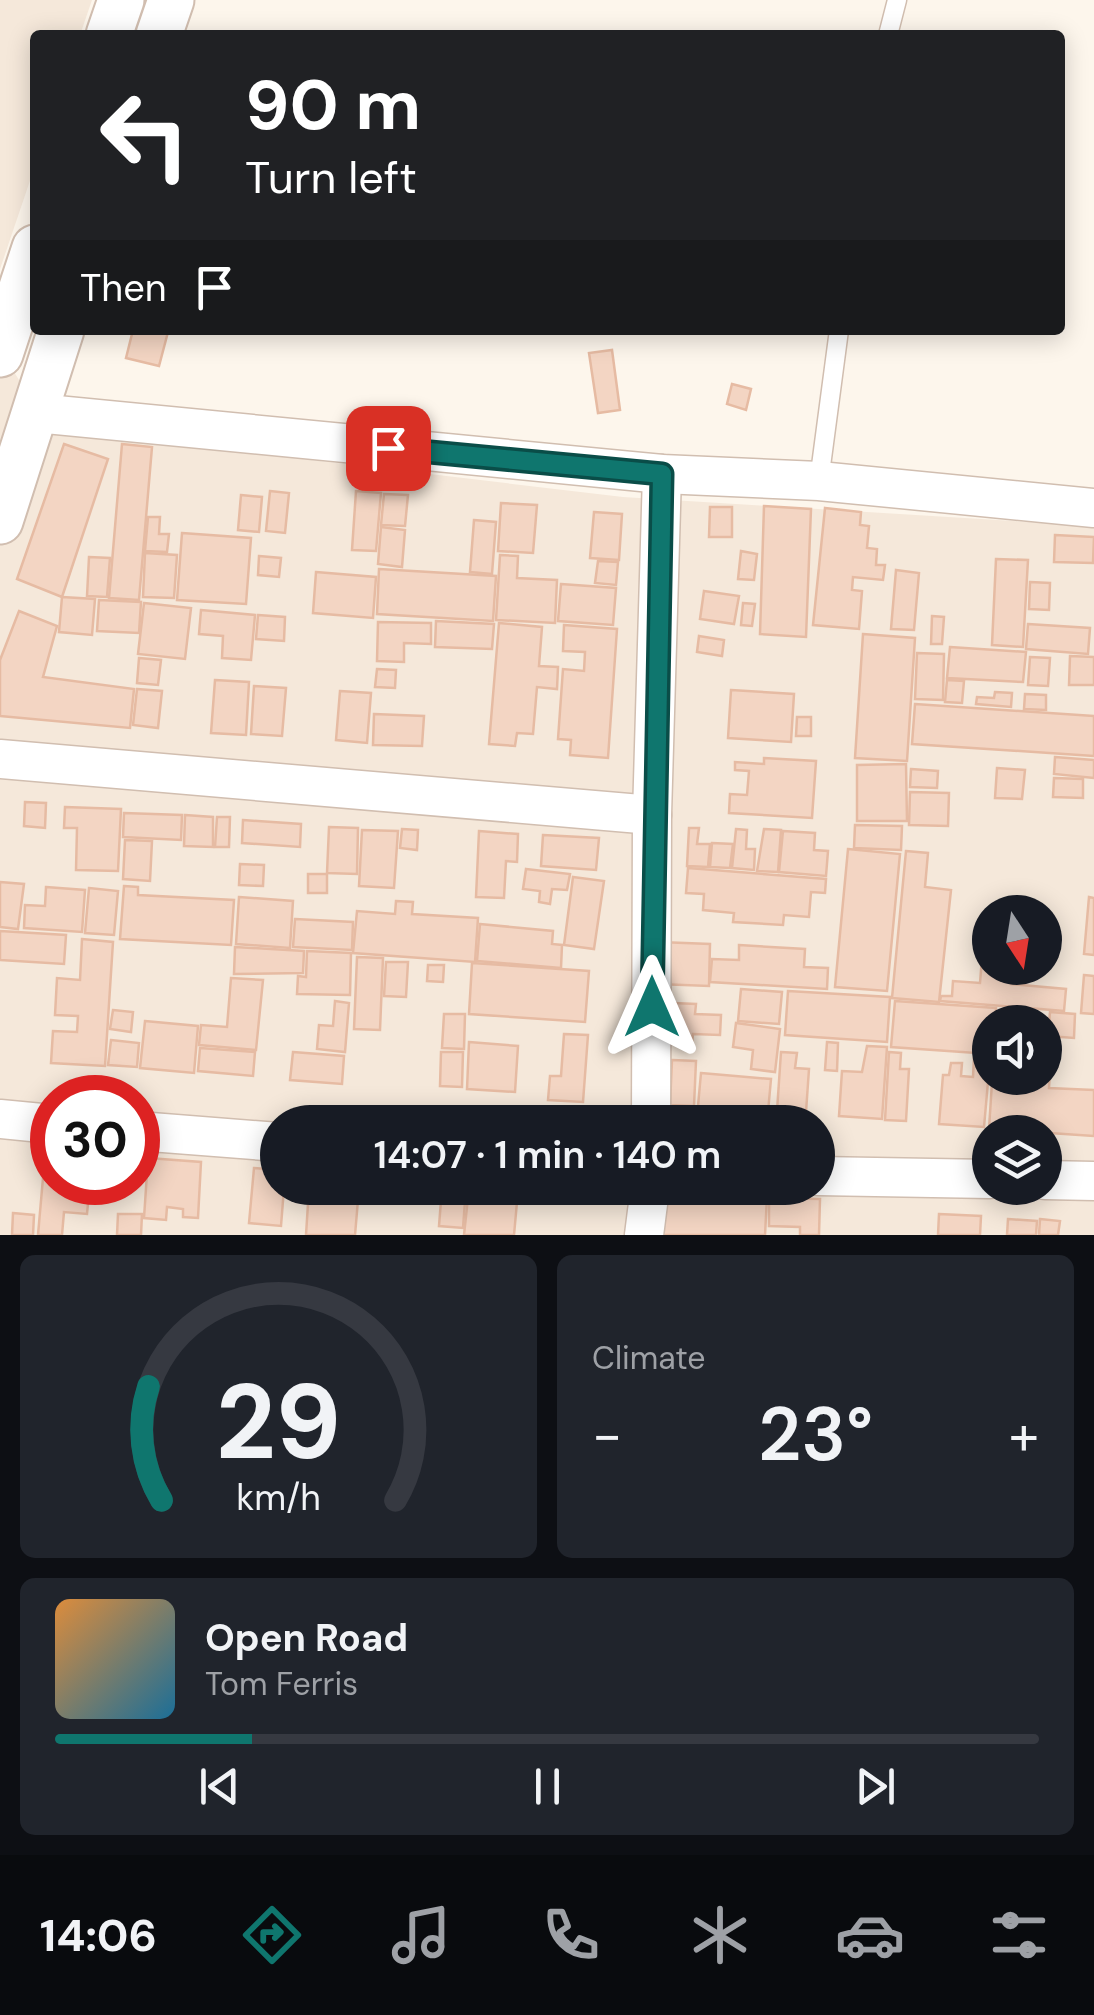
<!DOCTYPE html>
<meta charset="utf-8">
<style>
:root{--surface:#171b24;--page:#20242c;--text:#f1f3f6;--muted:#9ea1a6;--line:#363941;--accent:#0f766e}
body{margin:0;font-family:"DM Sans",sans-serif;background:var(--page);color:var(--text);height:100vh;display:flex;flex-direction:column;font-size:38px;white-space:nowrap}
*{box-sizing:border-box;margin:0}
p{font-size:32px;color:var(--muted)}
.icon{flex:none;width:55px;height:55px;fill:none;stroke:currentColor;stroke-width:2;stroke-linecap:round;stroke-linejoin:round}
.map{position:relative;height:1235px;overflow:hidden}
.panel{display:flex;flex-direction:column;gap:20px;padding:20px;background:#0d0f14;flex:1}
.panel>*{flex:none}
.banner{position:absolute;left:30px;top:30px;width:1035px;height:305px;border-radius:10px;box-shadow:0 5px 25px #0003;background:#202124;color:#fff;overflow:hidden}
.needle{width:65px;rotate:168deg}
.tools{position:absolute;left:972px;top:895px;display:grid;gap:20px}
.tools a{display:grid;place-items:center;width:90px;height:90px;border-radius:50%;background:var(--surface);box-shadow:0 5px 25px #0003;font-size:50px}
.speed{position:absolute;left:30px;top:1075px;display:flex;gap:20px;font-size:50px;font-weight:700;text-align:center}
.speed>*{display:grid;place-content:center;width:130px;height:130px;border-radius:50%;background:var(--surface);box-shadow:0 5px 25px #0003;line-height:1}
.speed .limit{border:15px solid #d22;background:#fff;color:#111}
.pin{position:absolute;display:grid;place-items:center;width:85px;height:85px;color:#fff;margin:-42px;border-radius:20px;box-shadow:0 5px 15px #0006}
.me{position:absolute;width:110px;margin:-55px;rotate:0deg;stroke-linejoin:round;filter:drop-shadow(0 0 8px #0008)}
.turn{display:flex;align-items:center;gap:35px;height:210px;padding:0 50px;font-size:45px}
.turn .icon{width:130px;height:130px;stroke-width:2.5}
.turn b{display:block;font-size:70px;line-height:85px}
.then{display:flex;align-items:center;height:95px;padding:0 50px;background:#0003;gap:20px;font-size:38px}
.big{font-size:75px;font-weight:600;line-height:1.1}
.panel .card{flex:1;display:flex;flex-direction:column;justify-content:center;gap:15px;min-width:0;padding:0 35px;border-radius:15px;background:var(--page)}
.panel .dial{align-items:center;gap:0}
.dial svg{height:260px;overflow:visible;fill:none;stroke:var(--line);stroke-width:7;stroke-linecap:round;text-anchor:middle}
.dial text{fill:var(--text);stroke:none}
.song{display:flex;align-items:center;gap:30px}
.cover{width:120px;height:120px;border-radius:15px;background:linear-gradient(135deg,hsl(30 70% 55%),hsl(200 70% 35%))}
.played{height:10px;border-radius:5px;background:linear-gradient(90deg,var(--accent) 20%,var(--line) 20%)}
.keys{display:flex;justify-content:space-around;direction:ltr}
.heat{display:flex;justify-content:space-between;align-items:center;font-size:55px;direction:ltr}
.panel .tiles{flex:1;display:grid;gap:20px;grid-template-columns:1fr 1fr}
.card:last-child{grid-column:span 2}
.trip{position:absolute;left:260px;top:1105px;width:575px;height:100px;border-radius:50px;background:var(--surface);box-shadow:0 5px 25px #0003;font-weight:600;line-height:100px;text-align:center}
.menu{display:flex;height:160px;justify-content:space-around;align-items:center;background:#090b0e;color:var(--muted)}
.menu .icon{width:70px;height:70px}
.menu .on{color:var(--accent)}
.menu b{font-size:45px;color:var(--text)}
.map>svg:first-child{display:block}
.residential{fill:#f5e8da;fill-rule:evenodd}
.building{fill:#f3d5c3;stroke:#e6bba3;stroke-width:2.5}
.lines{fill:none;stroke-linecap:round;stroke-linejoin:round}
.service-casing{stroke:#d1beb0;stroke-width:21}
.minor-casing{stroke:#d1beb0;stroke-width:41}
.tertiary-casing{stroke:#d1beb0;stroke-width:49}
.service{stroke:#fff;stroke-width:18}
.minor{stroke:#fff;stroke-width:38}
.tertiary{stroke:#fff;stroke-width:45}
.route-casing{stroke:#0a4d48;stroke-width:25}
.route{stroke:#0f766e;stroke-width:18}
</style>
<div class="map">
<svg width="1094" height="1235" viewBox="0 0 1094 1235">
<rect width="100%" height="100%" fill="#fdf6ec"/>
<g class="residential">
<path d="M0,0H92L80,35H35V166L0,269Z"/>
<path d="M0,349L49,429L623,497L1094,526V1235H0ZM990,912H1045V968H990ZM990,1022H1045V1078H990ZM52,1098H138V1182H52ZM278,1122H818V1188H278ZM990,1132H1045V1188H990Z"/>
</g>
<g class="building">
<path d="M133,330L168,332L159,366L126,358Z"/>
<path d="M612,350L620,410L598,413L589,353Z"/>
<path d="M732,384L751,389L746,410L727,404Z"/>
<path d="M64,444L108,459L62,597L17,579Z"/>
<path d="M122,444L152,447L139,600L109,598Z"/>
<path d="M270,491L289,493L285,533L266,531Z"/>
<path d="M356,491L381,493L376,551L352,550Z"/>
<path d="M384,494L408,495L405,526L381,525Z"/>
<path d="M241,495L262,497L259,532L238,530Z"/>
<path d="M501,503L537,505L533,553L498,551Z"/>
<path d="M764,506L811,509L806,637L760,634Z"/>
<path d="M710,507H732V537H709Z"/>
<path d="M825,508L861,512L860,525L869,526L867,548L877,549L876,565H885L883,580L853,577L852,590L862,591L859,629L813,625Z"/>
<path d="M594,512L622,514L619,560L590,558Z"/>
<path d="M148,517H160L159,534H169L167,552L145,551Z"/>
<path d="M474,520L496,522L492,574L470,572Z"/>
<path d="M381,527L405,530L402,567L378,564Z"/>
<path d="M182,533L251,538L246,604L177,600Z"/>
<path d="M1055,535L1094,537L1093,563L1054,562Z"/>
<path d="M741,551L757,554L754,580L738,579Z"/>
<path d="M145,553L177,555L174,598L143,597Z"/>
<path d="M500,555L518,556L517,578L557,580L555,623L496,620Z"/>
<path d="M259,556L281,558L279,577L258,575Z"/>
<path d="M89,557L110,558L107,597L87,596Z"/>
<path d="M996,559L1028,560L1023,647L992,645Z"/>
<path d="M598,561L618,562L616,585L595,583Z"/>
<path d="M379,569L496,576L493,621L377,614Z"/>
<path d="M896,570L919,573L914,630L891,629Z"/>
<path d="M316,572L376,577L373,618L313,613Z"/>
<path d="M1030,582L1050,583L1049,610L1029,609Z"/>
<path d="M561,584L616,588L613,625L558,621Z"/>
<path d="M704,591L739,596L734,624L700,619Z"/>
<path d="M62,597L95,599L92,635L59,632Z"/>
<path d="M99,600L141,602L139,633L97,631Z"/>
<path d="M144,603L191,608L185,659L138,654Z"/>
<path d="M743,603L755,604L752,626L741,625Z"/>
<path d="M201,610L255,615L251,660L222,658L223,636L199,634Z"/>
<path d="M19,611L57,626L43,677L134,689L130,728L0,716V660Z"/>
<path d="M258,615L285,617L284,641L256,639Z"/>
<path d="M932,616L944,617L942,644H931Z"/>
<path d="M436,621L494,624L492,649L435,647Z"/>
<path d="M378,622L431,623V644L404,643V662L377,661Z"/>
<path d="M499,623L542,627L539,666L558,667L557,689L537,687L533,734L517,733L515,746L489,744Z"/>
<path d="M1028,624L1090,628L1088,654L1026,649Z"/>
<path d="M564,625L617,629L608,758L570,755L571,740L558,739L563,669L584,671L585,652L563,651Z"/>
<path d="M863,634L915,638L907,761L855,758Z"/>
<path d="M699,636L724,640L722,656L697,652Z"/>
<path d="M950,647L1026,652L1023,682L947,678Z"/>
<path d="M917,653L944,654L943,700L915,699Z"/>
<path d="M1070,656L1094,657V685H1069Z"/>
<path d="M1030,657L1050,658L1048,686L1028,685Z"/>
<path d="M139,658L161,660L158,685L137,683Z"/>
<path d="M377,669L396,670L395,688L375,687Z"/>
<path d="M215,680L249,682L246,735L211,733Z"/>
<path d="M947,680L964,681L962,703L945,702Z"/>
<path d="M254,686L286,688L282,736L251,734Z"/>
<path d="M137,689L162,691L158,728L133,725Z"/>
<path d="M731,690L794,694L791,742L728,738Z"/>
<path d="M340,691L371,693L367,743L336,740Z"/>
<path d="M995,692L1012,693L1011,707L976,704L977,697L994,698Z"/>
<path d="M1025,694L1046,695V710L1024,709Z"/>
<path d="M915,704L1094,716V756L912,744Z"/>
<path d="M374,714L424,716L422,746L373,745Z"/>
<path d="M797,717H811V736H796Z"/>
<path d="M1055,757L1094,760V778L1054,774Z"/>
<path d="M764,758L816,761L812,818L729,813L730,794L747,795L749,771L735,770V762L764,764Z"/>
<path d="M906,764L907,821H857V765Z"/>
<path d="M997,768L1025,770L1022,799L995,798Z"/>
<path d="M911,769L938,771L937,788L910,787Z"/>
<path d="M1054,778L1083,779V798L1053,797Z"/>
<path d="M910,792L949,793L948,826L909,825Z"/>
<path d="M25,802L46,803L45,828L24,826Z"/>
<path d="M65,807L121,809L118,871L76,870L77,828H64Z"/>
<path d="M124,813L182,815L181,840L123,837Z"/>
<path d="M185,815L213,817V847L184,846Z"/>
<path d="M217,817H230L229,847H215Z"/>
<path d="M243,820L301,824L300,847L242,843Z"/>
<path d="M855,825L902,826L901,850L854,848Z"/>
<path d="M329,827L358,828L357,874L327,873Z"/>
<path d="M689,828H699L697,844H710L708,867L687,866Z"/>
<path d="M402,829L418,830L417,850L400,848Z"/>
<path d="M736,829L747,830L746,849H755L754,870L732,868Z"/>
<path d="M764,829L781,830L778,872L757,871Z"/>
<path d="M362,830L398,831L394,888L359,886Z"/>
<path d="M479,831L518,834L517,862L506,861L504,898L476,897Z"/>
<path d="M783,831L815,833L814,850L828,851L826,876L779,872Z"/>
<path d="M543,835L599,838L596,870L541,866Z"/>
<path d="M125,840L152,841L150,881L123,879Z"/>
<path d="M712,843L733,844L730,868L710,867Z"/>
<path d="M848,849L900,854L887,991L835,987Z"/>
<path d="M906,851L928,853L925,887L951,890L939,1002L892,998Z"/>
<path d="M240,864L264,865L263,886L239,885Z"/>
<path d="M688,868L826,879L825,893L811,892L809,917L784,915L783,925L733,922L734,913L703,910L704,894L686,893Z"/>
<path d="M526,869L570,874L567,890L552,889L550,904L539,902L540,891L523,889Z"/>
<rect x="308" y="874" width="19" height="19"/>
<path d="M573,877L604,881L594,949L564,945Z"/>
<path d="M0,882L24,884L18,929L0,927Z"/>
<path d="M124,886L138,887V895L234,900L231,945L120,939Z"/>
<path d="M46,887L85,890L82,932L24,928L25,905L45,906Z"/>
<path d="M89,888L118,891L114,935L85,933Z"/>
<path d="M239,897L293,901L290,948L236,944Z"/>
<path d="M1089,897L1094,898V955L1084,954Z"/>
<path d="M396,901L413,902L412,914L478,918L475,962L353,953L357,911L395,914Z"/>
<path d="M295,919L353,922L352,950L293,947Z"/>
<path d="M480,924L553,931L552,944L562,945L561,968L477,961Z"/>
<path d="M0,931L66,935L64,964L0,960Z"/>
<path d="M82,939L113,942L105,1066L51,1063L53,1031L77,1032L78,1016L55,1015L57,978L80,980Z"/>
<path d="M659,942L710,944L709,986L658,984Z"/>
<path d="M739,945L805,949L804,967L828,968L827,989L710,982L712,959L739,960Z"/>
<path d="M235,947L304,951L303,973L234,974Z"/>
<path d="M307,951L351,953L350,995L297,994L298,976L306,977Z"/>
<path d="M357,957L383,958L380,1030L354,1029Z"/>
<path d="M982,958L990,959V968H1012L1011,984L1066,989L1064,1011L940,1001L941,996H952L953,981L980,983Z"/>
<path d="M386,962H408L406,997L384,996Z"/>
<path d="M472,963L589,971L585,1022L469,1014Z"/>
<path d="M428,965H444L443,982L427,981Z"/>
<path d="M1084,975L1094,976V1014L1081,1013Z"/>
<path d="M231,978L263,980L256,1050L199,1045L201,1025L227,1027Z"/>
<path d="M741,989L782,992L779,1024L738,1021Z"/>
<path d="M788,991L890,997L887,1042L785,1035Z"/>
<path d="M335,1001L349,1003L345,1052L317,1049L319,1025L333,1026Z"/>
<path d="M895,1001L996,1008L995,1022H990V1054L891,1047Z"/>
<path d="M673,1003L696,1004L695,1014L721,1015L720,1035L693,1034L692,1044H672Z"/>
<path d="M113,1010L133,1012L131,1032L110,1029Z"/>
<path d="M1001,1011L1039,1014L1038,1022H1000Z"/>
<path d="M1050,1012L1075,1014L1074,1038L1048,1036Z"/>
<path d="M444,1014H465L464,1049L442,1048Z"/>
<path d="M145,1021L198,1026L194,1073L140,1068Z"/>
<path d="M736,1023L780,1029L775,1072L751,1069L753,1050L733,1047Z"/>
<path d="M564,1034L588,1035L583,1102L548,1100L550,1076H561Z"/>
<path d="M111,1040L139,1043L137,1067L108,1065Z"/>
<path d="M469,1042L518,1046L515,1092L467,1089Z"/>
<path d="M827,1042L838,1043L837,1071L825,1070Z"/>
<path d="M867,1046L887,1047L882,1119L839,1116L842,1071L862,1072Z"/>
<path d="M200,1048L255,1052L253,1076L198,1071Z"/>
<path d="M293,1052L344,1056L342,1084L290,1080Z"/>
<path d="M441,1052H463L462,1087L440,1086Z"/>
<path d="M781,1052L797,1053L795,1068L809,1069L806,1112L777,1111Z"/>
<path d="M889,1052L901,1053L900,1069H909L906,1121L885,1120Z"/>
<path d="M974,1057L990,1059L984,1127L939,1124L943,1075H949L951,1063H962L961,1076L973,1077Z"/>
<path d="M672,1060L696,1061L694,1106L670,1105Z"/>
<path d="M1045,1071H1050L1049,1088L1094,1090V1136L989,1129L992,1082L1030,1084L1031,1078H1045Z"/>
<path d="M701,1073L771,1079L768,1112L698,1106Z"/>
<path d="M148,1158L201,1162L198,1218L183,1217V1209L167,1207L166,1220L144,1218Z"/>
<path d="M254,1168L278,1170V1188H284L281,1226L249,1223Z"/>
<path d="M43,1178L52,1182H90L87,1214L64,1212L62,1235H38Z"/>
<path d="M309,1188H359L355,1235H306Z"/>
<path d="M442,1188H466L463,1228L439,1226Z"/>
<path d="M469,1188L518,1191L514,1235H464Z"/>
<path d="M661,1195L767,1197L765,1235H660Z"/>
<path d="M769,1198L820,1199L819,1235H800V1227L769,1226Z"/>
<path d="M13,1213L34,1215L33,1235H12Z"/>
<path d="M118,1214H142L141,1235H117Z"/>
<path d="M939,1214L981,1216L980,1235H938Z"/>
<path d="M1008,1219L1037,1221L1036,1235H1007Z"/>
<path d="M1040,1219L1060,1221L1058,1235H1039Z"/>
</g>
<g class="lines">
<defs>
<g id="service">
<path d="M888,35L897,0"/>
<path d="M819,481L839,330"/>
</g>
<g id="minor">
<path d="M36,413L662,474L819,481L1094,508"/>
<path d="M0,759L652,815"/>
<path d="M0,1119L52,1124"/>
<path d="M651,1122L652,815L662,474"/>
<path d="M138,1131L278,1142"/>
<path d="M818,1176L990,1179"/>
<path d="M1045,1180L1094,1181"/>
<path d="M644,1235L650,1188"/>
</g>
<g id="tertiary">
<path d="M109,35L121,0"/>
<path d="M159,35L171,0"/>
<path d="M0,354L35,248"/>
<path d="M0,521L61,330"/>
</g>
</defs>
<use href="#service" class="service-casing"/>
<use href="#minor" class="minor-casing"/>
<use href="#tertiary" class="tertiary-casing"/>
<use href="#service" class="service"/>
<use href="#minor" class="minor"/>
<use href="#tertiary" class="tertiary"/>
</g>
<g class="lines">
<defs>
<path id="route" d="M388,448L662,474L652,1007"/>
</defs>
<use href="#route" class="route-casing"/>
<use href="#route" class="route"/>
</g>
</svg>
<div class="tools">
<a><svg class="needle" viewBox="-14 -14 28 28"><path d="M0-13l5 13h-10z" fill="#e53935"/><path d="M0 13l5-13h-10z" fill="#9ea1a6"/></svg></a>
<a><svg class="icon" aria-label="sound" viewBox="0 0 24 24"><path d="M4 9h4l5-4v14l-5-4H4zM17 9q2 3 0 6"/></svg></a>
<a><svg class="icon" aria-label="layers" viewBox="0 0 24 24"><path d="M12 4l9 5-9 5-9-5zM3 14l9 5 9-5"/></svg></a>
</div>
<div class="speed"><div class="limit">30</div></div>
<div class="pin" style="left:388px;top:448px;background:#d93025"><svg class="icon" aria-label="arrive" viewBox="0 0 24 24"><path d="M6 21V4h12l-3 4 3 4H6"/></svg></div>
<svg class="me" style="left:652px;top:1007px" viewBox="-20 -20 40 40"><path d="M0-17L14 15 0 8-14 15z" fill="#0f766e" stroke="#fff" stroke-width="4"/></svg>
<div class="trip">14:07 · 1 min · 140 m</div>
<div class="banner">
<div class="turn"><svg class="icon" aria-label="left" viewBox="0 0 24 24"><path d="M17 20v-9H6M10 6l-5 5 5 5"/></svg><div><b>90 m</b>Turn left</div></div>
<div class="then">Then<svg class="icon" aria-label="arrive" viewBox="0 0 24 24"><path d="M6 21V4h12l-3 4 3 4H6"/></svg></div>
</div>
</div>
<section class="panel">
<div class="tiles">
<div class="card dial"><svg viewBox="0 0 100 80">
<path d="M14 69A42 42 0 1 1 86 69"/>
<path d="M14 69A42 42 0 0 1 10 34" stroke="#0f766e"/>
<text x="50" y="56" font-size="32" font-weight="700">29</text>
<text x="50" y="72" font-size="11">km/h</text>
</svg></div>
<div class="card"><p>Climate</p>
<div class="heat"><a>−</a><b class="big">23°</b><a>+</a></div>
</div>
<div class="card">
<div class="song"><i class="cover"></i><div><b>Open Road</b><p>Tom Ferris</p></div></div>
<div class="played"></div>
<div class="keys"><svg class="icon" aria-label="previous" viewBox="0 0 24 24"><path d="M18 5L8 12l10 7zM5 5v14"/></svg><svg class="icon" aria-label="pause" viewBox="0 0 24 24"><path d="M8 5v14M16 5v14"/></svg><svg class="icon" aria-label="next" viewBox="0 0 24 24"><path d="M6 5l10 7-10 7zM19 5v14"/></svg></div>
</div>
</div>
</section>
<nav class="menu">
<b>14:06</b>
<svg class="icon on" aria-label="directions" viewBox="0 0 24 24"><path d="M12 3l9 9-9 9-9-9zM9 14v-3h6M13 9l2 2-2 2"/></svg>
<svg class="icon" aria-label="music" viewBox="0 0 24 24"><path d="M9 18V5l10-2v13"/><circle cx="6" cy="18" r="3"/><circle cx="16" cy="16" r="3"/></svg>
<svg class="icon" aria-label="phone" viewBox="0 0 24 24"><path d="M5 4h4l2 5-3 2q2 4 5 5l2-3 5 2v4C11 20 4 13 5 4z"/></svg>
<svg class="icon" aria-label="climate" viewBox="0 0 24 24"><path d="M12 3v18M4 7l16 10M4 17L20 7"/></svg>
<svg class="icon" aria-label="car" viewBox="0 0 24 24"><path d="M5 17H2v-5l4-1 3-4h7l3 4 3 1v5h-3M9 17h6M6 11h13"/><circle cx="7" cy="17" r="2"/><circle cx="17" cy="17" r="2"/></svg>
<svg class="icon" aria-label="filters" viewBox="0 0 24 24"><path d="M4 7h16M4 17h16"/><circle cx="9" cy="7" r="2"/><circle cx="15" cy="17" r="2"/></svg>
</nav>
